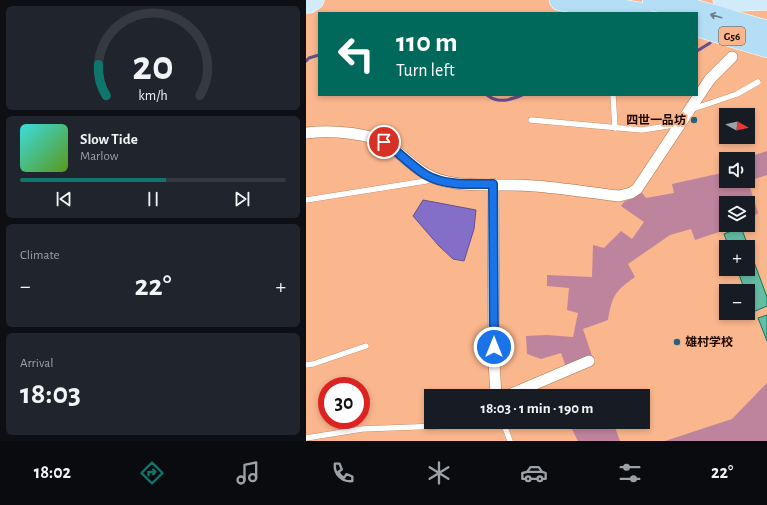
<!DOCTYPE html>
<meta charset="utf-8">
<style>
:root{--surface:#171b24;--page:#20242c;--text:#f1f3f6;--muted:#9ea1a6;--line:#363941;--accent:#0f766e}
body{margin:0;font-family:"Alegreya Sans","Noto Sans SC",sans-serif;background:var(--page);color:var(--text);height:100vh;display:flex;flex-direction:column;font-size:15px;white-space:nowrap}
*{box-sizing:border-box;margin:0}
p{font-size:13px;color:var(--muted)}
.icon{flex:none;width:22px;height:22px;fill:none;stroke:currentColor;stroke-width:2;stroke-linecap:round;stroke-linejoin:round}
.map{position:relative;flex:1;overflow:hidden}
.side{display:flex;flex-direction:column;gap:6px;padding:6px;background:#0d0f14;width:306px}
.side>*{flex:none}
.banner{position:absolute;left:12px;top:12px;width:380px;height:84px;border-radius:0px;box-shadow:0 2px 6px #0003;background:#00695c;color:#fff;overflow:hidden}
.needle{width:26px;rotate:98deg}
.controls{position:absolute;left:413px;top:108px;display:grid;gap:8px}
.controls a{display:grid;place-items:center;width:36px;height:36px;border-radius:0px;background:var(--surface);box-shadow:0 2px 6px #0003;font-size:20px}
.speed{position:absolute;left:12px;top:377px;display:flex;gap:8px;font-size:20px;font-weight:700;text-align:center}
.speed>*{display:grid;place-content:center;width:52px;height:52px;border-radius:50%;background:var(--surface);box-shadow:0 2px 6px #0003;line-height:1}
.speed .limit{border:6px solid #d22;background:#fff;color:#111}
.pin{position:absolute;display:grid;place-items:center;width:34px;height:34px;color:#fff;margin:-17px;border:2px solid #fff;border-radius:50%;box-shadow:0 1px 4px #0007}
.me{position:absolute;width:44px;margin:-22px;rotate:0deg;stroke-linejoin:round;filter:drop-shadow(0 0 3px #0008)}
.turn{display:flex;align-items:center;gap:14px;height:84px;padding:0 12px;font-size:18px}
.turn .icon{width:52px;height:52px;stroke-width:2.5}
.turn b{display:block;font-size:28px;line-height:34px}
.big{font-size:30px;font-weight:700;line-height:1.1}
.side .widget{flex:1;display:flex;flex-direction:column;justify-content:center;gap:6px;min-width:0;padding:0 14px;border-radius:6px;background:var(--page)}
.side .dial{align-items:center;gap:0}
.dial svg{height:104px;overflow:visible;fill:none;stroke:var(--line);stroke-width:7;stroke-linecap:round;text-anchor:middle}
.dial text{fill:var(--text);stroke:none}
.song{display:flex;align-items:center;gap:12px}
.cover{width:48px;height:48px;border-radius:6px;background:linear-gradient(135deg,hsl(180 70% 55%),hsl(90 70% 35%))}
.played{height:4px;border-radius:2px;background:linear-gradient(90deg,var(--accent) 55%,var(--line) 55%)}
.keys{display:flex;justify-content:space-around;direction:ltr}
.heat{display:flex;justify-content:space-between;align-items:center;font-size:22px;direction:ltr}
.trip{position:absolute;left:118px;top:389px;width:226px;height:40px;border-radius:0px;background:var(--surface);box-shadow:0 2px 6px #0003;font-weight:700;line-height:40px;text-align:center}
.dock{display:flex;height:64px;justify-content:space-around;align-items:center;background:#090b0e;color:var(--muted)}
.dock .icon{width:28px;height:28px}
.dock .on{color:var(--accent)}
.dock b{font-size:18px;color:var(--text)}
main{display:flex;flex:1;min-height:0}
.map>svg:first-child{display:block}
.green{fill:#bf849d}
.water{fill:#836fc7;stroke:#65508b}
.lines{fill:none;stroke-linecap:round;stroke-linejoin:round}
.stream{stroke:#65508b;stroke-width:3}
.building{fill:#64bea4;stroke:#0c7861}
.lane-casing{stroke:#b0714a;stroke-width:6}
.street-casing{stroke:#b0714a;stroke-width:12}
.primary-casing{stroke:#fff;stroke-width:19}
.highway-casing{stroke:#fff;stroke-width:22}
.lane{stroke:#fff;stroke-width:5.5}
.street{stroke:#fff;stroke-width:11}
.primary{stroke:#d1ebfa;stroke-width:18}
.highway{stroke:#b3def6;stroke-width:21}
.oneway{stroke:#707d87}
.route-casing{stroke:#114b97;stroke-width:10}
.route{stroke:#1a73e8;stroke-width:7}
.poi-dot{fill:#29607b;stroke:#fab68d;stroke-width:1.5}
.labels{text-anchor:middle;stroke-width:3.5;stroke-linejoin:round;paint-order:stroke}
.shield{fill:#fab68d;stroke:#603c2a;stroke-width:1}
.shield-label{font-size:11px;font-weight:bold;fill:#1e0700}
.poi-label{font-size:12px;font-weight:bold;fill:#1e0700;stroke:#fab68d;text-anchor:end}
</style>
<main>
<section class="side">
<div class="widget dial"><svg viewBox="0 0 100 80">
<path d="M14 69A42 42 0 1 1 86 69"/>
<path d="M14 69A42 42 0 0 1 8 45" stroke="#0f766e"/>
<text x="50" y="56" font-size="32" font-weight="700">20</text>
<text x="50" y="72" font-size="11">km/h</text>
</svg></div>
<div class="widget">
<div class="song"><i class="cover"></i><div><b>Slow Tide</b><p>Marlow</p></div></div>
<div class="played"></div>
<div class="keys"><svg class="icon" aria-label="previous" viewBox="0 0 24 24"><path d="M18 5L8 12l10 7zM5 5v14"/></svg><svg class="icon" aria-label="pause" viewBox="0 0 24 24"><path d="M8 5v14M16 5v14"/></svg><svg class="icon" aria-label="next" viewBox="0 0 24 24"><path d="M6 5l10 7-10 7zM19 5v14"/></svg></div>
</div>
<div class="widget"><p>Climate</p>
<div class="heat"><a>−</a><b class="big">22°</b><a>+</a></div>
</div>
<div class="widget"><p>Arrival</p><b class="big">18:03</b></div>
</section>
<div class="map">
<svg width="461" height="441" viewBox="0 0 461 441">
<rect width="100%" height="100%" fill="#fab68d"/>
<g class="green">
<path d="M461,151V175L442,181V159H436Z"/>
<path d="M420,172V181H442L452,213L442,221V203H420V225H434L389,240L385,229L364,235L322,264L329,277C309,291 306,296 302,320L277,329L286,356L260,367L255,353L235,359L221,354L220,336L241,335L267,337L272,313L261,310L263,288L241,286V275L286,277L287,245L298,248L315,231L326,239L338,222L315,206L318,202L336,193L340,198L368,193L366,184Z"/>
<path d="M461,383V441H359L426,419Z"/>
<path d="M282,422H307L314,441H272L266,429Z"/>
</g>
<path class="water" d="M117,200L170,210L168,229L158,261L147,259L133,246L107,216Z"/>
<g class="lines">
<g class="stream">
<path d="M391,51L404,43"/>
<path d="M0,61L3,58L13,55"/>
<path d="M181,95C192,104 204,100 216,95"/>
</g>
</g>
<g class="building">
<path d="M435,227L461,297V306L447,312L442,299V291H439L431,269H442V247H423L418,234Z"/>
<path d="M461,315V341L452,318Z"/>
</g>
<g class="lines">
<defs>
<g id="lane">
<path d="M307,95L309,128"/>
<path d="M384,110L431,94L452,82"/>
<path d="M225,120L336,130L374,124"/>
<path d="M0,200L120,181L128,178"/>
<path d="M0,365L7,364L60,346"/>
<path d="M197,422L204,441"/>
<path d="M0,438L56,429L135,426L154,422"/>
</g>
<g id="street">
<path d="M0,133C23,130 66,132 85,147C103,160 114,175 138,181C167,188 199,183 228,186C257,188 285,193 313,196L325,193L331,189L404,79L426,57"/>
<path d="M187,184L188,361L190,396"/>
<path d="M201,396L283,361"/>
</g>
<g id="primary">
<path d="M416,0L433,2L461,1"/>
<path d="M0,4H3L9,0"/>
</g>
<g id="highway">
<path d="M254,0L335,13"/>
<path d="M347,0L385,9L461,31"/>
<path d="M391,26L461,47"/>
</g>
</defs>
<use href="#lane" class="lane-casing"/>
<use href="#street" class="street-casing"/>
<use href="#primary" class="primary-casing"/>
<use href="#highway" class="highway-casing"/>
<use href="#lane" class="lane"/>
<use href="#street" class="street"/>
<use href="#primary" class="primary"/>
<use href="#highway" class="highway"/>
</g>
<defs><path id="oneway-shaft" d="M-6 0H5M1.5-3L5.5 0L1.5 3" fill="none" stroke-width="1.6" stroke-linecap="round" stroke-linejoin="round"/></defs>
<use class="oneway" href="#oneway-shaft" transform="translate(410 16) rotate(-164)"/>
<g class="lines">
<defs>
<path id="route" d="M78,142C93,152 105,166 120,175C139,186 166,184 187,184L188,347"/>
</defs>
<use href="#route" class="route-casing"/>
<use href="#route" class="route"/>
</g>
<g class="poi-dot">
<circle cx="388" cy="120" r="4"/>
<circle cx="371" cy="342" r="4"/>
</g>
<g class="labels">
<rect class="shield" x="413" y="27" width="26" height="18" rx="3"/>
<g class="shield-label">
<text x="426" y="40">G56</text>
</g>
<g class="poi-label">
<text x="380" y="124">四世一品坊</text>
<text x="379" y="346" text-anchor="start">雄村学校</text>
</g>
</g>
</svg>
<div class="controls">
<a><svg class="needle" viewBox="-14 -14 28 28"><path d="M0-13l5 13h-10z" fill="#e53935"/><path d="M0 13l5-13h-10z" fill="#9ea1a6"/></svg></a>
<a><svg class="icon" aria-label="sound" viewBox="0 0 24 24"><path d="M4 9h4l5-4v14l-5-4H4zM17 9q2 3 0 6"/></svg></a>
<a><svg class="icon" aria-label="layers" viewBox="0 0 24 24"><path d="M12 4l9 5-9 5-9-5zM3 14l9 5 9-5"/></svg></a>
<a>+</a>
<a>−</a>
</div>
<div class="speed"><div class="limit">30</div></div>
<div class="pin" style="left:78px;top:142px;background:#d93025"><svg class="icon" aria-label="arrive" viewBox="0 0 24 24"><path d="M6 21V4h12l-3 4 3 4H6"/></svg></div>
<svg class="me" style="left:188px;top:347px" viewBox="-20 -20 40 40"><circle r="17" fill="#1a73e8" stroke="#fff" stroke-width="3"/><path d="M0-11L8 9 0 5-8 9z" fill="#fff"/></svg>
<div class="trip">18:03 · 1 min · 190 m</div>
<div class="banner">
<div class="turn"><svg class="icon" aria-label="left" viewBox="0 0 24 24"><path d="M17 20v-9H6M10 6l-5 5 5 5"/></svg><div><b>110 m</b>Turn left</div></div>
</div>
</div>
</main>
<nav class="dock">
<b>18:02</b>
<svg class="icon on" aria-label="directions" viewBox="0 0 24 24"><path d="M12 3l9 9-9 9-9-9zM9 14v-3h6M13 9l2 2-2 2"/></svg>
<svg class="icon" aria-label="music" viewBox="0 0 24 24"><path d="M9 18V5l10-2v13"/><circle cx="6" cy="18" r="3"/><circle cx="16" cy="16" r="3"/></svg>
<svg class="icon" aria-label="phone" viewBox="0 0 24 24"><path d="M5 4h4l2 5-3 2q2 4 5 5l2-3 5 2v4C11 20 4 13 5 4z"/></svg>
<svg class="icon" aria-label="climate" viewBox="0 0 24 24"><path d="M12 3v18M4 7l16 10M4 17L20 7"/></svg>
<svg class="icon" aria-label="car" viewBox="0 0 24 24"><path d="M5 17H2v-5l4-1 3-4h7l3 4 3 1v5h-3M9 17h6M6 11h13"/><circle cx="7" cy="17" r="2"/><circle cx="17" cy="17" r="2"/></svg>
<svg class="icon" aria-label="filters" viewBox="0 0 24 24"><path d="M4 7h16M4 17h16"/><circle cx="9" cy="7" r="2"/><circle cx="15" cy="17" r="2"/></svg>
<b>22°</b>
</nav>
